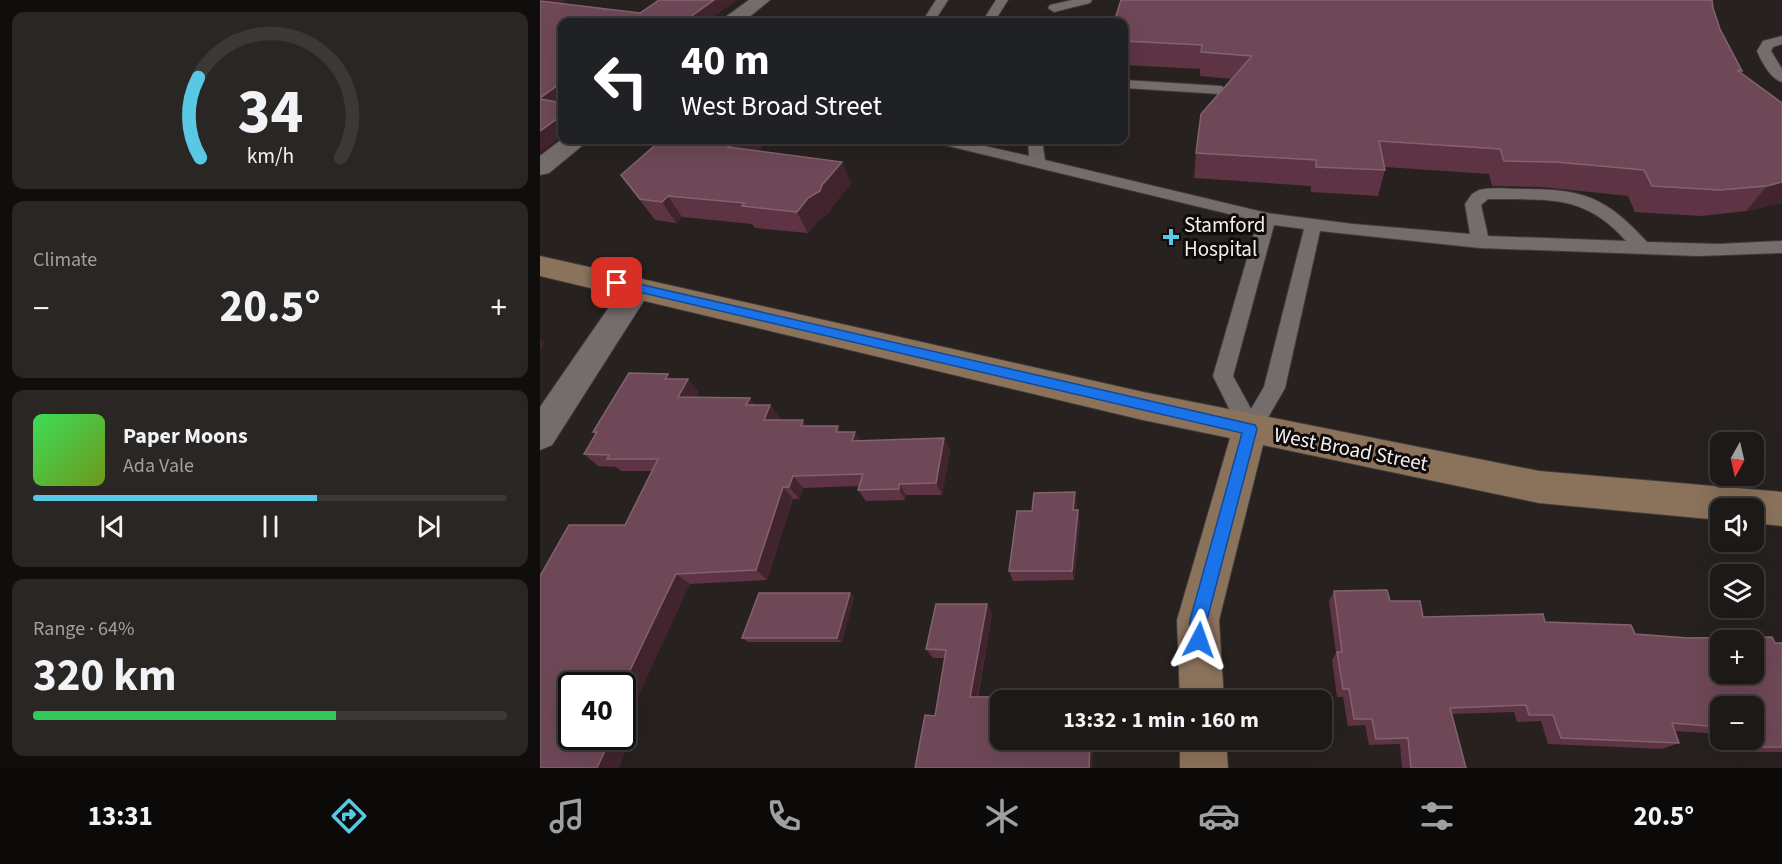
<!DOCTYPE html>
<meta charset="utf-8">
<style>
:root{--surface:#1d1917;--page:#2a2624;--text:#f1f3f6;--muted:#a0a0a1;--line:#3b3836;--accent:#59c8e5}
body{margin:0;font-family:"Source Sans 3",sans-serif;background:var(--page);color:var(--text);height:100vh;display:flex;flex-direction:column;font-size:22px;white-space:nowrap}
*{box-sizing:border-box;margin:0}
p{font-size:20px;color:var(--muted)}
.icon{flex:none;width:33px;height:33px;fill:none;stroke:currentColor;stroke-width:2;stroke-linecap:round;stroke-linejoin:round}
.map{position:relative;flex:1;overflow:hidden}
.sheet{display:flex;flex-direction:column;gap:12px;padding:12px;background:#100e0d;width:540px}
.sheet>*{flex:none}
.guide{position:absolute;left:18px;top:18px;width:570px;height:126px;border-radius:12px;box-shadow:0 6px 24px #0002,0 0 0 2px var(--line);background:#202124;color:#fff;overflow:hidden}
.needle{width:39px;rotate:188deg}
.fabs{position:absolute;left:1170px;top:432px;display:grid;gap:12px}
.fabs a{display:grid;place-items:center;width:54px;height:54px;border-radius:12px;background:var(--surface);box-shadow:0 6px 24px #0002,0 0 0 2px var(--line);font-size:30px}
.speed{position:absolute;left:18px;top:672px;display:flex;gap:12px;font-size:30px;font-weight:700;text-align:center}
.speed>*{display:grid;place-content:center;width:78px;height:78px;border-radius:50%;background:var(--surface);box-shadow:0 6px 24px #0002,0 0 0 2px var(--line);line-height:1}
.speed .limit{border:3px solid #111;border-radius:9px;background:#fff;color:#111}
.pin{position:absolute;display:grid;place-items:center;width:51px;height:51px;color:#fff;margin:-26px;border-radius:12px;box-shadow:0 3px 9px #0006}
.me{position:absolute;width:66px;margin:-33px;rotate:4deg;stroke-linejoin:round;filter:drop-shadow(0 0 4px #0008)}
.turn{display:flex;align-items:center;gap:21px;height:126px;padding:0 24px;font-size:27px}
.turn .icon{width:78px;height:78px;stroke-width:2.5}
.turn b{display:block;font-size:42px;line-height:51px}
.big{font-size:45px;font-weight:700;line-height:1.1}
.sheet .card{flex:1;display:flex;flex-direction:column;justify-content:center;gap:9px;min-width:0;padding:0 21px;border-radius:12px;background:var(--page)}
.sheet .dial{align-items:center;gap:0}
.dial svg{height:156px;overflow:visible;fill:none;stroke:var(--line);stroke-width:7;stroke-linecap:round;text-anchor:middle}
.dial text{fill:var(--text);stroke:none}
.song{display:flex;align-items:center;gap:18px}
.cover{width:72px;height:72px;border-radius:9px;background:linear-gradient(135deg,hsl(130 70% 55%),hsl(80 70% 35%))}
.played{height:6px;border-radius:3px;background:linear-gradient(90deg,var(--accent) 60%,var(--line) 60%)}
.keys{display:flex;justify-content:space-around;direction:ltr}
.heat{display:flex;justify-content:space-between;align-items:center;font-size:33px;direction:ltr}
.charge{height:9px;border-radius:4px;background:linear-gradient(90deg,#34c759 64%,var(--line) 0)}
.trip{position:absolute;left:450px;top:690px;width:342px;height:60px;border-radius:12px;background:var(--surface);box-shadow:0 6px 24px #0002,0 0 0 2px var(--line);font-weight:700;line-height:60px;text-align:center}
.tabs{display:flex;height:96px;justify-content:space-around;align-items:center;background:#0c0a09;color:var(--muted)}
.tabs .icon{width:42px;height:42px}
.tabs .current{color:var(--accent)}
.tabs b{font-size:27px;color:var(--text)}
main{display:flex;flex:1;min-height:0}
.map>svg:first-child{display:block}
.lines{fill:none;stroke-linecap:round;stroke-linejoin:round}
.lane-casing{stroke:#423c3b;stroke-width:2}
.street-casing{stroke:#423c3b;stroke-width:2}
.secondary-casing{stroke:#423c3b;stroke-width:2}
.lane{fill:#756d6b;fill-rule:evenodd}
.street{fill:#756d6b;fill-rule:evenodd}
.secondary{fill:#8b725b;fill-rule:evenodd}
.wall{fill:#5e3445}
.shaded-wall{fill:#41242e}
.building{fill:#6e4857;stroke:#83626f;stroke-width:1.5;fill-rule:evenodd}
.route{fill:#1a73e8;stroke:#114b97;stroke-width:1.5}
.poi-dot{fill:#59c8e5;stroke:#0e0b0a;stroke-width:2}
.labels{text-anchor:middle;stroke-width:6;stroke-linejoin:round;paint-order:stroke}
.poi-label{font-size:21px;fill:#f4efee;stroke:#0e0b0a;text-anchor:start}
.street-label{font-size:21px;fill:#f4efee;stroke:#0e0b0a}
</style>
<main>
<section class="sheet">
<div class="card dial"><svg viewBox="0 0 100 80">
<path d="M14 69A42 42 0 1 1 86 69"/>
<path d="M14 69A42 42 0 0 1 13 28" stroke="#59c8e5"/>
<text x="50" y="56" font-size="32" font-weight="700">34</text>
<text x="50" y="72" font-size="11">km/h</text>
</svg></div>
<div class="card"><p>Climate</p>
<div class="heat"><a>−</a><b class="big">20.5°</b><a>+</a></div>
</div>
<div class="card">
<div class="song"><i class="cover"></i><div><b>Paper Moons</b><p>Ada Vale</p></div></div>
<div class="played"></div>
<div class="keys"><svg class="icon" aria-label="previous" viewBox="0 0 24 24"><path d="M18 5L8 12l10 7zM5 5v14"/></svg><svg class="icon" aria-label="pause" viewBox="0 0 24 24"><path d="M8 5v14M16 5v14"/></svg><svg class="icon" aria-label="next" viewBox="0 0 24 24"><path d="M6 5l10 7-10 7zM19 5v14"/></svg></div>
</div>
<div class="card"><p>Range · 64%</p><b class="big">320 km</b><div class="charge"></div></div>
</section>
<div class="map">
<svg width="1242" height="768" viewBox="0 0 1242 768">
<rect width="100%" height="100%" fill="#27211f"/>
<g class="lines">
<defs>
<g id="lane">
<path d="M396,0H408L394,22H382Z"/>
<path d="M456,0H468L454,22H442Z"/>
<path d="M532,0H552L550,3L514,12L508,8L510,5Z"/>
<path d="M1242,36V44L1233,47L1231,51L1242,69V82C1231,79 1221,61 1217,51L1223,41Z"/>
<path d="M584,80L681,86L688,90L681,94L584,88Z"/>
<path d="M393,140H418L489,156L488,140H502L505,160L727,213L813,224L930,234L925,204L932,194L939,190C952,187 967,189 981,189C1042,189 1065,196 1107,242L1179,244L1242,241V253L1158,256L940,248L780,231L745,388L718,435L710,438L702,435L673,376L718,221L396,143ZM948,199C1007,200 1044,193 1086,241L948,236L941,205ZM734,225L764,229L724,387L711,409L693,376Z"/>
</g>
<g id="street">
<path d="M209,0H230L203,22H182L184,18Z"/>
<path d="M22,139L49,140L9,173L0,175V156Z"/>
<path d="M97,278L107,281L112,288L12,445L0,450V407L87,281Z"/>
</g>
<g id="secondary">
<path d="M0,256L603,392L999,471L1242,492V526L1214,523V508H1180V520L999,503L723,445L679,620L684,700H640L637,620L690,438L603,420L0,276Z"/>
<path d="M640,740H686L688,768H640Z"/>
</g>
</defs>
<use href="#lane" class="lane-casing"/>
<use href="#street" class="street-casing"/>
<use href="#secondary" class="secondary-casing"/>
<use href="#lane" class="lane"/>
<use href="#street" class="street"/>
<use href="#secondary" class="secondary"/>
</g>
<g class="wall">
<path d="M1173,8L1180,29L1202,71L1201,73L1242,103V203L1206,211L1161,216L1095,212L1088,196L1002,187L952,186L949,174L845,167V170L838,196L771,192V186L654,178L656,153L692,79L660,76V69L584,65V22Z"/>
<path d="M121,140H228L217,151L311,183L292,207L290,212L279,220L268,233L215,228L212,224L142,217L136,223L115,220L81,175Z"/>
<path d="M133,379L159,392L157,397L216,405H230L240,418L239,420L302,432L321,441L404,438L410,451L402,495H366L365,500L326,501L318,490L319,486L263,488L259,499H253L227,580L150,584L32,736H81L77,745L87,748L0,768L85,525L112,471H81L76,467L58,466L44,454L56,435L53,432Z"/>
<path d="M537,503L536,510L540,521L534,580L473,581L469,571L492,511Z"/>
<path d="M794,591L850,601L883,617L1005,622L1095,634L1242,643V752H1197L1191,740H1214V706H1180V734L1134,731L1139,743L1122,749L1008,744L1001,721L977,722L974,712L912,714L926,768H862L860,744L829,745L825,725L808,726L803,697H797L792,660L796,653L789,601Z"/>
<path d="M310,593L314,597L302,642H208L202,638Z"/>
<path d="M447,604L452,614L438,697L552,696L554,700H460L553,740L552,768H375L395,716L405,658H393L386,649Z"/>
</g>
<g class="shaded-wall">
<path d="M0,0H26L0,15Z"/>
<path d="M174,0H197L167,22H143Z"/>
<path d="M22,82V103L0,100V98Z"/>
<path d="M22,115V136L0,153V131Z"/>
<path d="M196,140H228L200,168L188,147Z"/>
<path d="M302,162L311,183L292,207L290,212L279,220L268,233L257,212L268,198L282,185Z"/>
<path d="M1242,182V203L1206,211L1227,186Z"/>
<path d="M128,196L142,217L136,223L122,202Z"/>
<path d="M0,339L5,343L0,350Z"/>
<path d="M128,374L140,387L125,379Z"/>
<path d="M148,379L159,392L150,410L138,397Z"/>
<path d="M210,398L220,410L206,405Z"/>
<path d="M230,405L240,418L234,433L224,420Z"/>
<path d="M263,420L272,433L261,426Z"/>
<path d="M298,426L306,439L296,432Z"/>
<path d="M315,432L323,444L312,441Z"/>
<path d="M404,438L410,451L402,495L396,483Z"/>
<path d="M253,476L263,488L259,499L249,487Z"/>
<path d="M359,484L366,495L365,500L359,489Z"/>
<path d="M243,487L253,499L227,580L216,570Z"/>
<path d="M535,492L537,503L535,521L533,510Z"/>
<path d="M538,510L540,521L534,580L532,571Z"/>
<path d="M136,574L150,584L82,732V687Z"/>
<path d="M310,593L314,597L302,642L297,638Z"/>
<path d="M447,604L452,614L436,704L430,697Z"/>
<path d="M59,736H81L77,745L87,748L79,768H57V741Z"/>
<path d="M550,740H553L552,768H549Z"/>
</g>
<g class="building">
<path d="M119,0H174L143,22H22V82L0,98V1L100,13Z"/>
<path d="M581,0H1172L1173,8L1180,29L1202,71L1197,70L1242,103V182L1227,186L1180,190L1112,186L1104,170L1016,162L964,161L960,149L839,141L845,170L776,167V160L656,153L661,114L712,56L661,52L662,45L584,41V22H574Z"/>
<path d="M0,99L22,103V115L0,131Z"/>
<path d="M121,140H196L188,147L302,162L282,185L280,191L268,198L257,212L202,206L205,203L128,196L122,202L100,199L81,175Z"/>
<path d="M89,373L128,374L125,379H148L138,397L210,398L206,405H230L224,420H263L261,426H298L296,432H315L312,441L404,438L396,483L359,484V489L318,490L323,474L253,476L249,487H243L216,570L136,574L82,687V686H32V736H59L57,741L69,742L57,768H0V576L29,525H85L118,459H67L69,455L44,454L57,432H53Z"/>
<path d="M535,492L533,510H538L532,571H469L477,511H492L494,493Z"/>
<path d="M847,590L850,601H880L883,617L1003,614L1005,622L1091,625L1095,634L1148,638L1232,637L1235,643H1242V747H1217L1213,740L1214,706H1180V727L1132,723L1139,743L1021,738L1013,715H989L986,705L910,708L926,768H871L868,738L836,739L832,719H814L809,689H803L797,652H802L794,591ZM1180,640H1214V674H1180Z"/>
<path d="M219,593H310L297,638H202Z"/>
<path d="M396,604H447L430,697L552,696V700H460V740H550L549,768H375L385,715L395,716L406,650L386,649Z"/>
</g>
<path class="route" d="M77,279L715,425L717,429L667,620L668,640L665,646L659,649L653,646L650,640V620L702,433L73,286V280Z"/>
<path class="poi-dot" d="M628 228h6v6h6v6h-6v6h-6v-6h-6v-6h6z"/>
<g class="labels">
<g class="poi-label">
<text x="644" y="232">Stamford<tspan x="644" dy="24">Hospital</tspan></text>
</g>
<g class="street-label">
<text transform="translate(811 449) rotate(11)" y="7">West Broad Street</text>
</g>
</g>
</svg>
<div class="fabs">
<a><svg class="needle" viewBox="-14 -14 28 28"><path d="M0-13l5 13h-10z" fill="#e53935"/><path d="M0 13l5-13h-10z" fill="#a0a0a1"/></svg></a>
<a><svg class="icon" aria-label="sound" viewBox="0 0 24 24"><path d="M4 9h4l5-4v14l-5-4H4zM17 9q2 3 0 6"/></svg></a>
<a><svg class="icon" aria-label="layers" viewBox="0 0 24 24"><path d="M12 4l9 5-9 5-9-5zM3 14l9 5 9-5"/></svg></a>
<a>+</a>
<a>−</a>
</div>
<div class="speed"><div class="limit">40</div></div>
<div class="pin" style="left:77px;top:283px;background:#d93025"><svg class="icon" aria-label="arrive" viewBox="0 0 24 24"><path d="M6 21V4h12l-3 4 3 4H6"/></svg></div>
<svg class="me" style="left:659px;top:640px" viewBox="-20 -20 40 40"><path d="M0-17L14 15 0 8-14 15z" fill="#1a73e8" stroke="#fff" stroke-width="4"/></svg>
<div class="trip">13:32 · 1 min · 160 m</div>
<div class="guide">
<div class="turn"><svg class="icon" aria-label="left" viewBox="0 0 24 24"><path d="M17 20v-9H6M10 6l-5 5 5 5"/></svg><div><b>40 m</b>West Broad Street</div></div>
</div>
</div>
</main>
<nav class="tabs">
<b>13:31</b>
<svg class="icon current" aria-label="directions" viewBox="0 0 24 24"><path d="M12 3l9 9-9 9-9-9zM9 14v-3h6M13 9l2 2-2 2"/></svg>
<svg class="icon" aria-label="music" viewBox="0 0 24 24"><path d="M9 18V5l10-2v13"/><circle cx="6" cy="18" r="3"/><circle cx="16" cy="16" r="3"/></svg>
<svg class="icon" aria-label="phone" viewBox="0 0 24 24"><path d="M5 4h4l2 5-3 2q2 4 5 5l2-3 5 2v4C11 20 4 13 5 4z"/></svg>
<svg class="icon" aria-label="climate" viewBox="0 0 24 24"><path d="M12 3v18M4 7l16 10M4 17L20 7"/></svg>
<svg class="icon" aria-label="car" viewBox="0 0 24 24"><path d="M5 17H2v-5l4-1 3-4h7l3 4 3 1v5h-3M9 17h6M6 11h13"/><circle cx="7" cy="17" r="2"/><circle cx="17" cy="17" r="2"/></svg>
<svg class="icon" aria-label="filters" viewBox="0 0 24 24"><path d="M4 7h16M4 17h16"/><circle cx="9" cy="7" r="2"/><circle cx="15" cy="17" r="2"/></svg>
<b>20.5°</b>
</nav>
